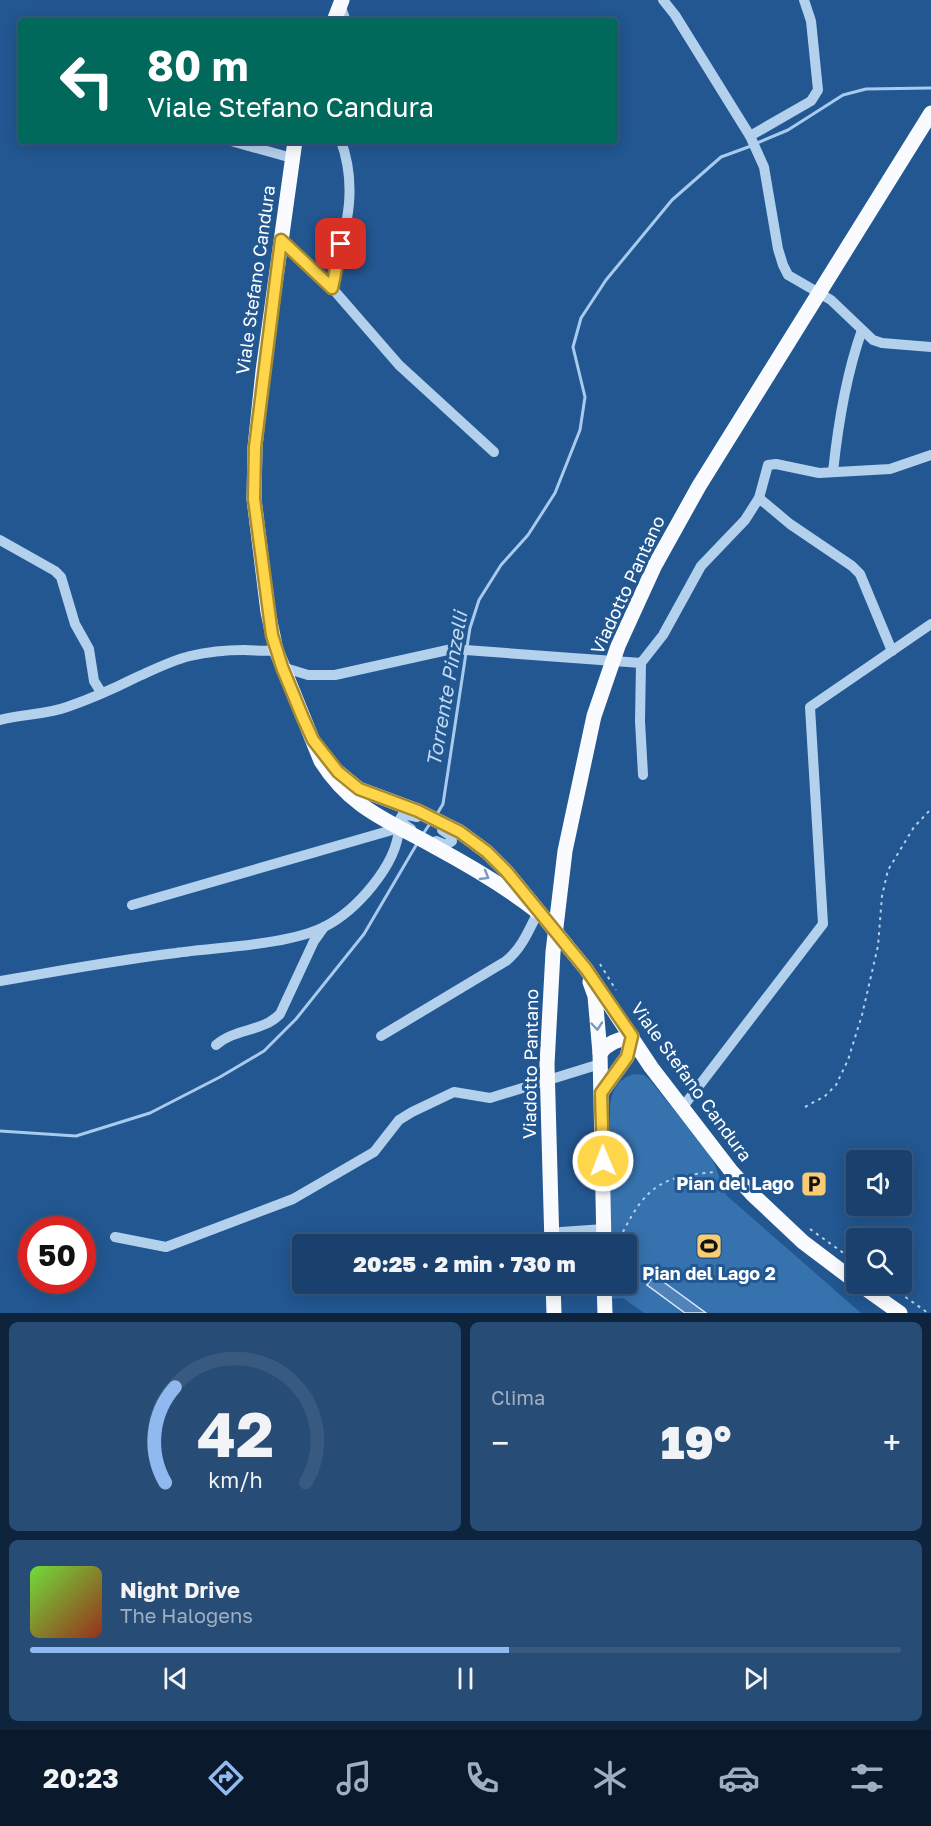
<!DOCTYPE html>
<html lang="it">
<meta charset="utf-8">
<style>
:root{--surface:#1a416d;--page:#274c75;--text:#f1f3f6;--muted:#9fafc2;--line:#385a80;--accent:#90b9f0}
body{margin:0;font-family:"Golos Text",sans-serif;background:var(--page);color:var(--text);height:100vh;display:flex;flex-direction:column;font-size:22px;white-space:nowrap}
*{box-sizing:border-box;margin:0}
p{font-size:20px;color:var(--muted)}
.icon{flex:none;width:33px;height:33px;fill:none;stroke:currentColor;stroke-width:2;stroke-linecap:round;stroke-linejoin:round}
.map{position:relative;height:1313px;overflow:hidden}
.panel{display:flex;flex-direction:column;gap:9px;padding:9px;background:#0e243c;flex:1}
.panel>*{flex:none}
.guide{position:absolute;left:18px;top:18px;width:600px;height:126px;border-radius:6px;box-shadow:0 3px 15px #0003,0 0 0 2px var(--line);background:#00695c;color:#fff;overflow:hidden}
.controls{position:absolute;left:846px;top:1150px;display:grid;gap:12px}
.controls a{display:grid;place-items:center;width:66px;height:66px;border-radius:6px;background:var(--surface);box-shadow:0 3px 15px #0003,0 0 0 2px var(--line);font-size:30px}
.speed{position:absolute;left:18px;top:1216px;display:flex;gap:12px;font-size:30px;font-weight:700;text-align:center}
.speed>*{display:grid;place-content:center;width:78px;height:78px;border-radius:50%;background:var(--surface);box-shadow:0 3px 15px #0003,0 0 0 2px var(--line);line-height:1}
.speed .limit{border:9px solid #d22;background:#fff;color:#111}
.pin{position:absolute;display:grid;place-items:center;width:51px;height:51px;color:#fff;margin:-26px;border-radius:12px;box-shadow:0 3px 9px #0006}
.me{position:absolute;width:66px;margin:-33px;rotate:359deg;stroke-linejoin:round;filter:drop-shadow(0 0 4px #0008)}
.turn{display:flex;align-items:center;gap:21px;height:126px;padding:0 30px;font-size:27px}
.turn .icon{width:78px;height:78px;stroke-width:2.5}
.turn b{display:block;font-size:42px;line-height:51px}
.big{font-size:45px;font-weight:800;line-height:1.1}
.panel .widget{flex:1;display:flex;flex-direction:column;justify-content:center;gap:9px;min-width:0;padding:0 21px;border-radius:9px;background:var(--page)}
.panel .dial{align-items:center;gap:0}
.dial svg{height:156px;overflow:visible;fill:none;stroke:var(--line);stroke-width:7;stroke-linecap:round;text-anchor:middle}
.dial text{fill:var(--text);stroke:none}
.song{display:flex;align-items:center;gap:18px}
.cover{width:72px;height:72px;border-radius:9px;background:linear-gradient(135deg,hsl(100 70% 55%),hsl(10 70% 35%))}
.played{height:6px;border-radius:3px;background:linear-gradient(90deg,var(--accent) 55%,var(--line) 55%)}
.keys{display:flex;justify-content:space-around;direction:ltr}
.heat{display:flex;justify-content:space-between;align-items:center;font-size:33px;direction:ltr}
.panel .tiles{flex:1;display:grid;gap:9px;grid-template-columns:1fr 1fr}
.widget:last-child{grid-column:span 2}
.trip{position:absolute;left:292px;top:1234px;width:345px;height:60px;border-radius:6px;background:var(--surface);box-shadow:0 3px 15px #0003,0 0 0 2px var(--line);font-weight:800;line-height:60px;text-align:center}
.tab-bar{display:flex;height:96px;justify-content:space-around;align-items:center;background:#0a1a2c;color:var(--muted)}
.tab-bar .icon{width:42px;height:42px}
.tab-bar .selected{color:var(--accent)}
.tab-bar b{font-size:27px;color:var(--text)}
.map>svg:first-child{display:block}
.green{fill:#3672ae}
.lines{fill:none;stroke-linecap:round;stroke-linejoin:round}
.stream{stroke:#a7cbee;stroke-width:3}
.building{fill:#4f83b9;stroke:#d8e9f9;stroke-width:1.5}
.path{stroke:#b3d0ec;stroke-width:2;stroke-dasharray:3 4.5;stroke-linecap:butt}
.minor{stroke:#b3d0ec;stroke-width:10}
.major{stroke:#f9fbff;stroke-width:15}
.major-bridge{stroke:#f9fbff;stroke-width:15}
.oneway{stroke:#7899bd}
.route-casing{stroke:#a68a30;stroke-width:15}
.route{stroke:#ffd54a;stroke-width:10}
.labels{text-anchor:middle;stroke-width:6;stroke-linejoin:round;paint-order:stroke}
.street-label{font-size:18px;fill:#fff;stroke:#225791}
.poi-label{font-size:18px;font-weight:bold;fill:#fff;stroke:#225791;text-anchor:end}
.water-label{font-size:20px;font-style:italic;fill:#bfd9f3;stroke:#225791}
</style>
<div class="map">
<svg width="931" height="1313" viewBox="0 0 931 1313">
<rect width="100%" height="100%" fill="#225791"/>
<path class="green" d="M634,1074L644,1075L649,1079L712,1157L726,1195L861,1313H644L623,1298L609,1299V1284H627V1245H610V1105C613,1089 618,1079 634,1074Z"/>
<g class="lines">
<g class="stream">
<path d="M757,143L788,130L843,95L866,89L931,88"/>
<path d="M467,647L470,628L479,600L501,565L528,535L555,493L580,430L585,397L573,347L581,318L606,280L672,200L721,157L751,146"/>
<path d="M437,814L443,804L466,653"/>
<path d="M423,834L431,822"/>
<path d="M0,1131L76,1136L150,1113L220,1077L264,1051L296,1019L364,934L418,842"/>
</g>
</g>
<path class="building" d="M654,1275L706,1313H685L647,1285Z"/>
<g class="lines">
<g class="path">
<path d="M600,964L616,990"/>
<path d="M805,1107L825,1096L836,1085L848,1060L862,1015L878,946L882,896L888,870L914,827L931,809"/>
<path d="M810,1229L856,1262"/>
<path d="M623,1232C647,1184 664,1176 716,1172"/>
<path d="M887,1284L928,1313"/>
</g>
<g class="minor">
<path d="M663,0L675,15L750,136L764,167L778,249L783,265L788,275L831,300L873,340L882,343L931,347"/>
<path d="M340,5L346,21"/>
<path d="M750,136L811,101L818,90L811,21L804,0"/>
<path d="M231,141L292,158"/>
<path d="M281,240L332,288L399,365L494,452"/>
<path d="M332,288C343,236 360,193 341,141"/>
<path d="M833,472C838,424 846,375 862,330"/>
<path d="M759,498L768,465L776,464L819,473L890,469L931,455"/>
<path d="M0,540L55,571L61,577L75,624L89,649L94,681L101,692"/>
<path d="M641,663L640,721L643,775"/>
<path d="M282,667L308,675H335L452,649L641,663L663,635L701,566L745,520L759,498L790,524L852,566L860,574L892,651"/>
<path d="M0,720C22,714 45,715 67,707C90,699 113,689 135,678C153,670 170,661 190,656C207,652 226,650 244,650C255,650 265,652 276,650"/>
<path d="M411,829L402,823L400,819L403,814L417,817"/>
<path d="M436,841L446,845L452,841L451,836L442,830"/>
<path d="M0,981C59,971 117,960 176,953C218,947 288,945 324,927C356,911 397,865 399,828L132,905"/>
<path d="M381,1036L506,961C522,948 529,930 538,912"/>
<path d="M216,1045C235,1028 263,1032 280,1014L314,941L324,927"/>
<path d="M682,1108L823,924L810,707L931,624"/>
<path d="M561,1232L604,1229"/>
<path d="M115,1237L166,1247L293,1199L374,1152L399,1120L412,1112L454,1092L490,1098L600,1064"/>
</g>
<g class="major">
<path d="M334,21L342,0"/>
<path d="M295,141L263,371L255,447L254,499L268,612L276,650L321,761C352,810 390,821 437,848C472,867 506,887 538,912"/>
<path d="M337,771L359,789L418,811L460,832L487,852L506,871L586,969L651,1067L731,1171L752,1194L803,1242L856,1282"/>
<path d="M590,982L595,996L600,1053L604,1245"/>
<path d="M600,1053C609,1042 618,1040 632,1036L627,1057L601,1093"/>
<path d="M553,1284L554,1313"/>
<path d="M604,1284L605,1313"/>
<path d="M859,1284L900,1313"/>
</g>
<path class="major-bridge" d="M552,1245L547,1064L553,952L565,851L594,716L618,646L655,565L699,486L931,113"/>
</g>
<defs><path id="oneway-chevron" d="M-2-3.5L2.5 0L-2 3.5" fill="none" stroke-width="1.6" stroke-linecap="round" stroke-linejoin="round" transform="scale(1.5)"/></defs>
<g class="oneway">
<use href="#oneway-chevron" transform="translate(485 876) rotate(30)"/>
<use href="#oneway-chevron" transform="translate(597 1026) rotate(85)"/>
</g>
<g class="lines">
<defs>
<path id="route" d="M341,244L332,288L281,240L255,447L254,499L272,635L282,667L303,718L313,740L338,772L359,789L418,811L460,832L487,852L506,871L586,969L632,1036L627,1057L601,1093L603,1161"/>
</defs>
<use href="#route" class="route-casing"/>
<use href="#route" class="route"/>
</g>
<defs>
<symbol id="parking-square" viewBox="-11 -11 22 22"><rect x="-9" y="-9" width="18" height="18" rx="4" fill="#f8cc75" stroke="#225791"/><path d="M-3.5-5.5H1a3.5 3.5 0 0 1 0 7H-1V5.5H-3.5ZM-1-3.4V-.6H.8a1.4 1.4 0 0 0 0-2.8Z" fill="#111"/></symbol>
<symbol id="stadium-square" viewBox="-11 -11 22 22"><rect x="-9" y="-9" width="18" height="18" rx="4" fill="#f8cc75" stroke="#225791"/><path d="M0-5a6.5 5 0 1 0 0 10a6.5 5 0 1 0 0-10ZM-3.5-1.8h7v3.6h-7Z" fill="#111"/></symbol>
</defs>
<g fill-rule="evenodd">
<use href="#parking-square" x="799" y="1169" width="30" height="30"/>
<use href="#stadium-square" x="694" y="1231" width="30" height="30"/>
</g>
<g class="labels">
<g class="street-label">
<text transform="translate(256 280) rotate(-82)" y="6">Viale Stefano Candura</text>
<text transform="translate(628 585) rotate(-65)" y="6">Viadotto Pantano</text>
<text transform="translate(531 1064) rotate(-89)" y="6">Viadotto Pantano</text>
<text transform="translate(691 1082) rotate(54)" y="6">Viale Stefano Candura</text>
</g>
<g class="poi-label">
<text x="794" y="1190">Pian del Lago</text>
<text x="709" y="1280" text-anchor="middle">Pian del Lago 2</text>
</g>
<g class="water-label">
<text transform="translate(447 689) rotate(-80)" y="7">Torrente Pinzelli</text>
</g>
</g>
</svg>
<div class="controls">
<a><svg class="icon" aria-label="sound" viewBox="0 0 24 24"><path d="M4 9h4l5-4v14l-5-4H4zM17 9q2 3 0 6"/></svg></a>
<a><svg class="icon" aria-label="search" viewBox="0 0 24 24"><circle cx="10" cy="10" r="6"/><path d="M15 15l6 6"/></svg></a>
</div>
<div class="speed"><div class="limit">50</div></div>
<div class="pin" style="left:341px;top:244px;background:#d93025"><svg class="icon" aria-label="arrive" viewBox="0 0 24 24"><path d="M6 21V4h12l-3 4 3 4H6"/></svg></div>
<svg class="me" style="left:603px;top:1161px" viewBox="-20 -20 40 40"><circle r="17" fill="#ffd54a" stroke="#fff" stroke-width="3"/><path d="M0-11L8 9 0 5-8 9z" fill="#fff"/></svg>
<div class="trip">20:25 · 2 min · 730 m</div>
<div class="guide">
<div class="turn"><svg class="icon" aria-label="left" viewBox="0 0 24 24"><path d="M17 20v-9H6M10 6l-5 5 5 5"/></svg><div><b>80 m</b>Viale Stefano Candura</div></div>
</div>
</div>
<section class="panel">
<div class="tiles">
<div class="widget dial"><svg viewBox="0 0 100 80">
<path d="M14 69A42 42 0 1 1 86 69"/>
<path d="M14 69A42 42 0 0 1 19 20" stroke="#90b9f0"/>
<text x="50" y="56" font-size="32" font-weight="700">42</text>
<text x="50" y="72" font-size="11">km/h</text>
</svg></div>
<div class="widget"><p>Clima</p>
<div class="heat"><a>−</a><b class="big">19°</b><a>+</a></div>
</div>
<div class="widget">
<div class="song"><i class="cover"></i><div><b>Night Drive</b><p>The Halogens</p></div></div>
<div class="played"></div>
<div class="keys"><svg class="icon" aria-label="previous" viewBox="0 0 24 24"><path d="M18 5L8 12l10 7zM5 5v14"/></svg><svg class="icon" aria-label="pause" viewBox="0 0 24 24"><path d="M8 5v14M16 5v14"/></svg><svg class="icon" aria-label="next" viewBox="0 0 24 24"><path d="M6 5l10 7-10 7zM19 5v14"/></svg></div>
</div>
</div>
</section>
<nav class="tab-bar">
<b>20:23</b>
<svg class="icon selected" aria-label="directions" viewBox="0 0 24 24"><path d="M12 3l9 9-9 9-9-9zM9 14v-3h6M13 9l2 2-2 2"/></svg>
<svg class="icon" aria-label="music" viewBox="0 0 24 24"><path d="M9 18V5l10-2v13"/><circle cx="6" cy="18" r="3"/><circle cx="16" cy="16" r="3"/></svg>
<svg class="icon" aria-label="phone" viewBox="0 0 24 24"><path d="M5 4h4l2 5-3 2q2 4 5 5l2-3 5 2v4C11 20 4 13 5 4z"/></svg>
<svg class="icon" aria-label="climate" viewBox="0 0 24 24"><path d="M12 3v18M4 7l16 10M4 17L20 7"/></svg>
<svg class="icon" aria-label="car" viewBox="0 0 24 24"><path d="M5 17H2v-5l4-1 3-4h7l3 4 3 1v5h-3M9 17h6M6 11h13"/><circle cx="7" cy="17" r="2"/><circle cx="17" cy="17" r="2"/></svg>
<svg class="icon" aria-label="filters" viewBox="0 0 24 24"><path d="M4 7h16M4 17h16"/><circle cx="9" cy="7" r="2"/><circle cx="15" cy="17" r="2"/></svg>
</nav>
